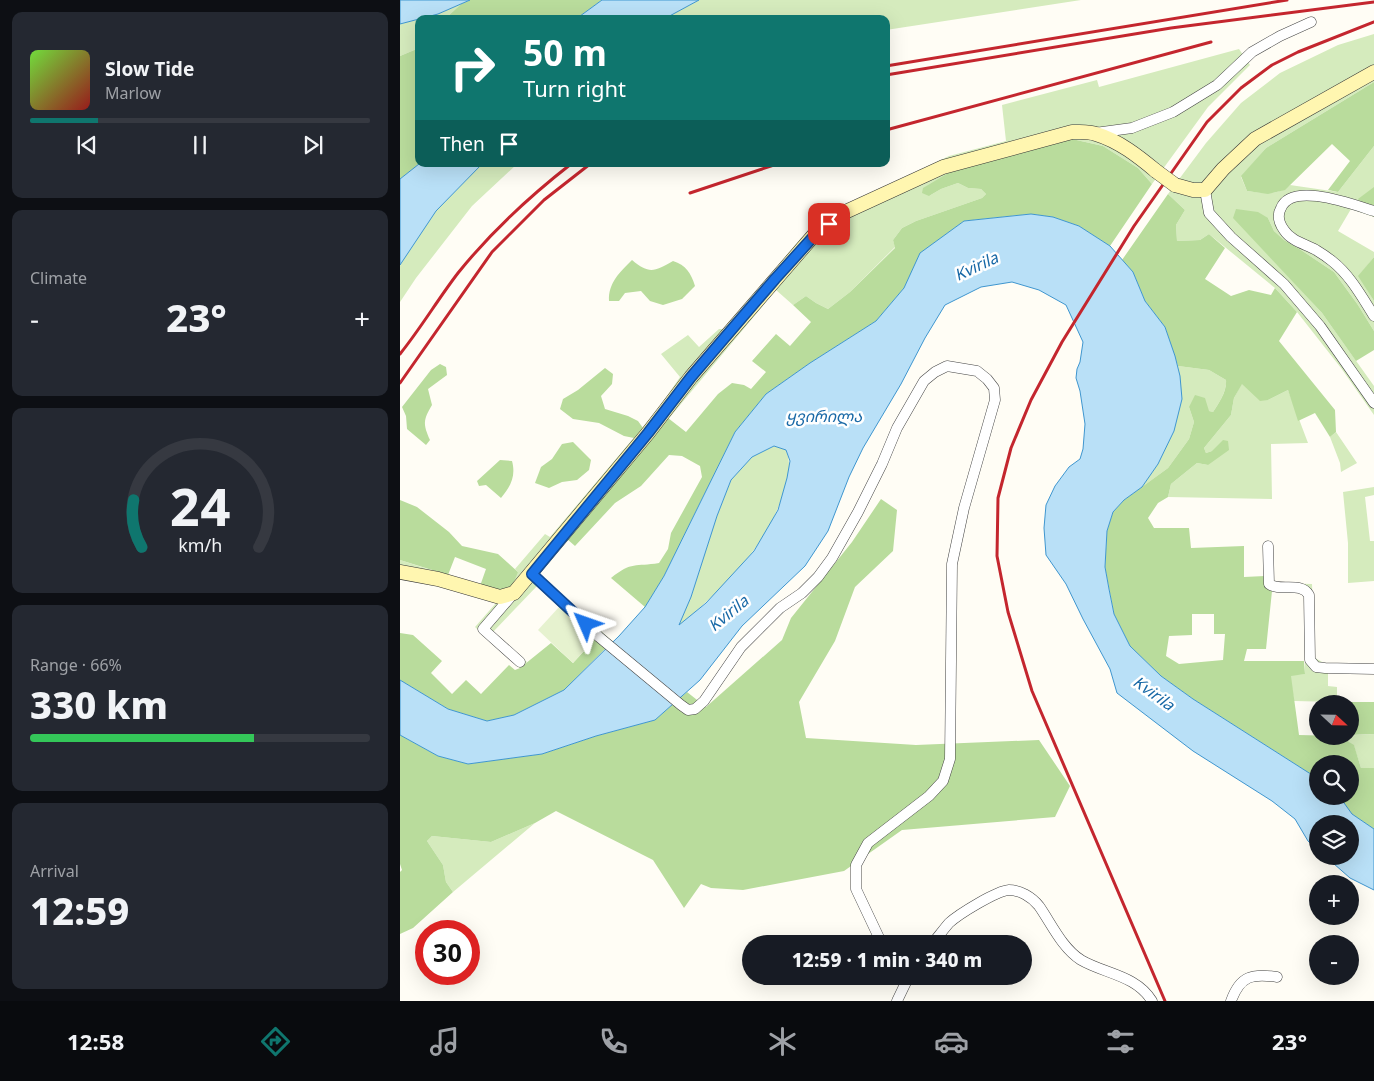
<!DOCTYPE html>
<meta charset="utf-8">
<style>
:root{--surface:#171b24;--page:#242831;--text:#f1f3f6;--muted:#9ea1a6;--line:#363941;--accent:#0f766e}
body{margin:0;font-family:Georgia,"Noto Sans Georgian",serif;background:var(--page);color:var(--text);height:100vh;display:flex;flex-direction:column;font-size:19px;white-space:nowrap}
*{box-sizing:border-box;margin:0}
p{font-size:16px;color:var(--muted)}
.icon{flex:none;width:28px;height:28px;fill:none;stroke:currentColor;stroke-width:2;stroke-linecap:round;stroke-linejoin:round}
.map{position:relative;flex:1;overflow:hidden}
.details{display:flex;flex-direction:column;gap:12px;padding:12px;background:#0d0f14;width:400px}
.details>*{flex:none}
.guide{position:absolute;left:15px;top:15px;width:475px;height:152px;border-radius:10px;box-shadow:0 5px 20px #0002;background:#0f766e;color:#fff;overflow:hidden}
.needle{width:32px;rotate:112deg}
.tools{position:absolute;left:909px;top:695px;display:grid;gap:10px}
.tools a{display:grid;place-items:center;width:50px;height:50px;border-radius:50%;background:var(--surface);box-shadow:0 5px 20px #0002;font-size:25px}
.speed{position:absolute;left:15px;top:920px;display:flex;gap:10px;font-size:25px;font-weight:700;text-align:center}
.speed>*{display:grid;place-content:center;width:65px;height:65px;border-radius:50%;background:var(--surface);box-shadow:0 5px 20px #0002;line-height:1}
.speed .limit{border:8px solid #d22;background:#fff;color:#111}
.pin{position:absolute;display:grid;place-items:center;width:42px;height:42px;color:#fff;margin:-21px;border-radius:10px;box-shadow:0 2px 8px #0006}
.me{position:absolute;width:55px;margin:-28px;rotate:313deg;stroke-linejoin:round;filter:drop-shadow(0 0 4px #0008)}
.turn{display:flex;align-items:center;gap:18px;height:105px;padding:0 25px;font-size:22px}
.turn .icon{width:65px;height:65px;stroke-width:2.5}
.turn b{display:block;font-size:35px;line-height:42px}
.then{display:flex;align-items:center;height:48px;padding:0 25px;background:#0003;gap:10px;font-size:19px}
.big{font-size:38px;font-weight:800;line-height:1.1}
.details .tile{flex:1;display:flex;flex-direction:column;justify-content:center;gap:8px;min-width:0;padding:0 18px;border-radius:10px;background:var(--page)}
.details .dial{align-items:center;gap:0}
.dial svg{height:130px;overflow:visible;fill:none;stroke:var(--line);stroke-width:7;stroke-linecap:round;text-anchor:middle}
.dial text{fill:var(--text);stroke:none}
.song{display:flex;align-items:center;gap:15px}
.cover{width:60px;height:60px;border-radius:8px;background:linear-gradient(135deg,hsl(100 70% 55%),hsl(0 70% 35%))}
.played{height:5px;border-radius:2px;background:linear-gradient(90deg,var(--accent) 20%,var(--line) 20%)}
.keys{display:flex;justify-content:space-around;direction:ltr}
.heat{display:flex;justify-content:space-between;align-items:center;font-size:28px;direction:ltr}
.charge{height:8px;border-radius:4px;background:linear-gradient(90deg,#34c759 66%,var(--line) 0)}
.trip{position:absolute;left:342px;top:935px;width:290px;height:50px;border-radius:25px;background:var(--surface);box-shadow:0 5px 20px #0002;font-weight:800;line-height:50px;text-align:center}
.tab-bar{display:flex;height:80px;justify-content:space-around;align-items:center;background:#090b0e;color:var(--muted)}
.tab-bar .icon{width:35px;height:35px}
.tab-bar .active{color:var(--accent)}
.tab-bar b{font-size:22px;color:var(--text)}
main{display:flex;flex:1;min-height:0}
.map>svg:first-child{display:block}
.green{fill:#d5ebbd}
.forest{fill:#b9dc9c;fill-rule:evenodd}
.pitch{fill:#e6f2cf}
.water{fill:#b9e0f7;stroke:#3f96cf;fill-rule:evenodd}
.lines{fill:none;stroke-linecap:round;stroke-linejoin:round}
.street-casing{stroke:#444;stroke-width:11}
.secondary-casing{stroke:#333;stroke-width:15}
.street{stroke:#fff;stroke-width:10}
.secondary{stroke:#fff6b0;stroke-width:14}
.rail{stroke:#c4262e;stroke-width:3}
.secondary-bridge-casing{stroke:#333;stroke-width:15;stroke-linecap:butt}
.secondary-bridge{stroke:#fff6b0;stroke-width:14}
.route-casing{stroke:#114b97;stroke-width:12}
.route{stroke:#1a73e8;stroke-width:9}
.labels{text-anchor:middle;stroke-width:5;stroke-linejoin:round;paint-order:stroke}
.water-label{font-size:16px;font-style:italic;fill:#1768a6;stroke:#fff}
</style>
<main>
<section class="details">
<div class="tile">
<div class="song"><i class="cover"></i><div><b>Slow Tide</b><p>Marlow</p></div></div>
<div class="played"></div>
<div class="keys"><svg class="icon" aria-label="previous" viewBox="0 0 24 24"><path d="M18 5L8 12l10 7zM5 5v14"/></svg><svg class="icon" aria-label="pause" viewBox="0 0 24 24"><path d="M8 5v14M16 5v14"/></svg><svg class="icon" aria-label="next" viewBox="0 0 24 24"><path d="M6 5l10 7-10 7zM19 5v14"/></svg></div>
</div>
<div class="tile"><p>Climate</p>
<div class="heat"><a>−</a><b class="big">23°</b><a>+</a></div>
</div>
<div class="tile dial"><svg viewBox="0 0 100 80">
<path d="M14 69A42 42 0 1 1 86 69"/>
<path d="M14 69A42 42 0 0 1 9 40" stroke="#0f766e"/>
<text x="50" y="56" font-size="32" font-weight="700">24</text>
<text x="50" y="72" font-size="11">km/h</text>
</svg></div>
<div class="tile"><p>Range · 66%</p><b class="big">330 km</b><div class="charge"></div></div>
<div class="tile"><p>Arrival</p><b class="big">12:59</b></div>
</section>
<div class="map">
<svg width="974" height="1001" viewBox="0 0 974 1001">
<rect width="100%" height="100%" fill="#fffdf5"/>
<g class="green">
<path d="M299,0H681L486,30V19H264Z"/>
<path d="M61,4L45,19H21L38,14Z"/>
<path d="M19,19V48L0,56V24Z"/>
<path d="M974,34V82L866,148L841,177L847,191C862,193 878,196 890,185L938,192L974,146V217L951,209L938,231L974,252V257L959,276L974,301V331L958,305L934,272L901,250L884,240L874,231L868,218L834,217L922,313L974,386V415L941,368L897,312L875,288L809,234L800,240L777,241L776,225L785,210L768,194L806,143L841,103L880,73L938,45Z"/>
<path d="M839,49L850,65L808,107L752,184L738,168L703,146L672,139L555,169L529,196L541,189L558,183L568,188L581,189L586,194L582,198L516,221L502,228L493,240L495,247L450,292L428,309L416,303L406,296L393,305L376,290L139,574L213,642L205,649L138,585L93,632L127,662L120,668L75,627L96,603L57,589L0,577V560L80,586L118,572L115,569L145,534L150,537L258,409L280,377L261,354L288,335L299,347L319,329H325L401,238L427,215L549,156L606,141L602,105L697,80L699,87Z"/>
<path d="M82,164H117L72,206L16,278L0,302V265L36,211Z"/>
<path d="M778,366L809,370L826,380C827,391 819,403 813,412L789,407L794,422L789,439L768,468L742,487L758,464L774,431L782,399Z"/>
<path d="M842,383L868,400L888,390L908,443L871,444L872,499L768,497L771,484L797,463L808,465L812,451L806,453L804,448L831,415L834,398Z"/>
<path d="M936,432L957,463L941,472L940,463L930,437Z"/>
<path d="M374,446L386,450C392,466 388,475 384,491C367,548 322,589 278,627L291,597L317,516L331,480L352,457Z"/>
<path d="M974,487V495L965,497L970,541H974V581L948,583V543L943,492Z"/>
<path d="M872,578L876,583L912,584L915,658L926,664L974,673H928V686L937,687V702L894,701L890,675L905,674V597L899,592L872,591Z"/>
<path d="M974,734V768H961L954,746L939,736Z"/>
<path d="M135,823L53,892L46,882L43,865L27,841L32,836L91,842Z"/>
</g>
<g class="forest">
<path d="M70,0H202L176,19H45L61,4Z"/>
<path d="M19,48V164L0,179V56Z"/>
<path d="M974,82V146L938,192L928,190L950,161L932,144L885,190L868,194L847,191L841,176L866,148Z"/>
<path d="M672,139L703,146L738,168L752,184L710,246L679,226L653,217L631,214L564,221L521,253L504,288L476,321L410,363L366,394L335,432L264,576L245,607L211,578C232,561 235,567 259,563L268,549L271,533L302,477L300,466L282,456L269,455L241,486L215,503L175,546L167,539L268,418L286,432L318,394L332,383L344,385L351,389L366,372L352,361L376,334L390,346L411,322L393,305L406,296L416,303L428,309L450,292L495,248L493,240L502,228L516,221L582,198L586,194L581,189L568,188L558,183L541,189L529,196L522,193L523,188L555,169Z"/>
<path d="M974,187V209L966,207L958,199Z"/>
<path d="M768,194L785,210L776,225L777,241L800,240L809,234L825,248L805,279L831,296L849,290L871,295L875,288L897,312L879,341L935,410L936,432L930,437L915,413L898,421L888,390L868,400L860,401L842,384L834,398L831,415L804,448L806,453L812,451L823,440L828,441L829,450L808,465L797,463L771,484L768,497L758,503L748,518L754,528H789L791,548L844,546V577L865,576L872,591L866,649H847L844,661H904L905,674L891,676L899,735L939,736L954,745L961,768H974V829L952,814L939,796H950V764H918L917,778L793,699L761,676L730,646L714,614L705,567L707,531L713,512L724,500L768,468L789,439L794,422L789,407L795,395L805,398L809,411L813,412C819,403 827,391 826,380L809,370L778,366L765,327L745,301L733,272L722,260ZM792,614H814V634H825L823,660L779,664L766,656L769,636L792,635Z"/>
<path d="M836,209L858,212L868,218L874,231L884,240L901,250L934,272L958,305L974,331V350L956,361L922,313L833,218Z"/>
<path d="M974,257V301L958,276Z"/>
<path d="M232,260C249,274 254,272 273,261C286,265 291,273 295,286L282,299L263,305L250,301L241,291L225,293L219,301H209C208,283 220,272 232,260Z"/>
<path d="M40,364L46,367L47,375L28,389L32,405C23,420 23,424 30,440L26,445L7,429L6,416L2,407L31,370Z"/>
<path d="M205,368L213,374L212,384L201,396L205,409L228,416L238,421L243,428L234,438L224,436L199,423L173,419L160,409L163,399L178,390Z"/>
<path d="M173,442L191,460L189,470L177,480L162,482L149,488L135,483L141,467L152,459L162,444Z"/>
<path d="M100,460L112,461C116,476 111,486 101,498L86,485L79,486L77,481Z"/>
<path d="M481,499L497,510L493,551L455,587L435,641L399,702L406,738L516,745L639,740L670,786L655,817L502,830L444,871L343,890L311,888L301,884L284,908L253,860L156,811L135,823L91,842L32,836L27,841L43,865L46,882L53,892L13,928L0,934V872L2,870L0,864V735L38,756L68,764L142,754L196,736L255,720L287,692L306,707L382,640L391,618L452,542Z"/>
<path d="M0,500L17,507L49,532L62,546L98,554L118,572L112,587L97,591L80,586L86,569L55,557L48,575L0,560Z"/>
<path d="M0,633L13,635L42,661L31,673L52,694L66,680L81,694L109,665L115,670L120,668L151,643L173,663L195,639L205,649L164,690L114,715L87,721L48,709L0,680Z"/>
<path d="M937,702H974V734L950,735V704H937Z"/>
</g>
<path class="pitch" d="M160,606L195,639L173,663L138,630Z"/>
<g class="water">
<path d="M0,0H70L38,14L0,24Z"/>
<path d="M202,0H299L264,19H176Z"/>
<path d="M19,164H82L36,211L0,265V179Z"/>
<path d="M631,214L653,217L679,226L710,246L733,272L745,301L765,327L775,356L780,376L782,399L774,431L758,464L742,487L724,500L713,512L707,531L705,567L709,589L714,614L730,646L761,676L793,699L917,778L918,796H939L952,814L974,829V890L950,878L925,856H950V824H918L917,850L908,841L895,819L872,801L793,751L717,693L710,669L683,619L666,584L646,555L644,528L646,505L655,486L669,467L680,459L683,449L685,424L680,391L676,378L677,369L680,362L683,342L666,305L639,290L612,282L581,287L545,305L525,338L501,384L463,448L449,477L428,531L405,566L342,626L300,680L255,720L196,736L142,754L68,764L38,756L0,735V680L48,709L87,721L114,715L164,690L219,636L245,607L264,576L335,432L366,394L410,363L476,321L504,288L520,253L564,221ZM374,446L386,450L390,461L387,478L378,510L354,551L306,603L279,625L291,597L317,516L331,480L352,457Z"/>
</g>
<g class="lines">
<defs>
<g id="street">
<path d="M695,133L732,128L773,112L817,85L852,52L880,36L911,22"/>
<path d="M805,190L809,213L831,237L884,284L920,326L974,403"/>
<path d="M974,211C954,205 892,181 881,208C877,215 879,223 884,230C891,241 905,244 916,250C921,253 927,257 932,261C950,275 962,297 974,316"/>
<path d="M868,546L869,584C880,592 901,581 909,595L910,660L916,667L925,668L974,669"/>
<path d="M132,574L199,637L281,705L288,710L295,709L304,701L341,647L380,608L402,593L418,577L432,558L458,512L482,464L497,428L524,381L535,372L547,366L577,371L587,379L594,388L595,400L564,508L552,564L550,759L543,781L529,796L468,843L456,865V889L482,944"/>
<path d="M114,593L83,629L120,662"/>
<path d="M532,944C538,937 543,930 549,923C559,914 596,891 609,890C620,890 632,897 639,906C651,923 662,948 681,960C705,974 736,975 752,1001"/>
<path d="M497,1001L509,976"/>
<path d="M831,1001C840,976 852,973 877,977"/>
</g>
<g id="secondary">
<path d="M775,185L793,190H805L823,169L855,139L974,72"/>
<path d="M0,572L38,579L100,597L114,593L248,433L291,377L414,235L443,213L543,167L672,132C679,132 689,131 696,134C719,141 738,156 756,171"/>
</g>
</defs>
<use href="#street" class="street-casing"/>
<use href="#secondary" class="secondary-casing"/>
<use href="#street" class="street"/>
<use href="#secondary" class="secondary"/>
<g class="rail">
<path d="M486,66L887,0"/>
<path d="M486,75L771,28L974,2"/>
<path d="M486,130L811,42"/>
<path d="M290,193L377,164"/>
<path d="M0,354C21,328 38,299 58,273C91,232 130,196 171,164"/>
<path d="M0,383L92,252L144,200L190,164"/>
<path d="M765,1001L632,691L608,612L597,556L598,498L611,448L631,400L662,342L734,226L807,122L841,88L872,65L898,52L974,22"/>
</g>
<defs>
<path id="secondary-bridge" d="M756,171L775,185"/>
</defs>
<use href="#secondary-bridge" class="secondary-bridge-casing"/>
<use href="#secondary-bridge" class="secondary-bridge"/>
</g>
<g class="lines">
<defs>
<path id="route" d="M186,624L132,574L248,433L291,377L375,279L414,236L429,224"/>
</defs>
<use href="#route" class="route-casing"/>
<use href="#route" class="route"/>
</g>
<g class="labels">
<g class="water-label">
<text transform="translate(576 266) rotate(-25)" y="6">Kvirila</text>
<text x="424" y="422">ყვირილა</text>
<text transform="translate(328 613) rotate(-39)" y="6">Kvirila</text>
<text transform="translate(754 693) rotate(36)" y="6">Kvirila</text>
</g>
</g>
</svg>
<div class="tools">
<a><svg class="needle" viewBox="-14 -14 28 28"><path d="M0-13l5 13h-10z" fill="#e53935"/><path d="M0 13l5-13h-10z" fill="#9ea1a6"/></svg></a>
<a><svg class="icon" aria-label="search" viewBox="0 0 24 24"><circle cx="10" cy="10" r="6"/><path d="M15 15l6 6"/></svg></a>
<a><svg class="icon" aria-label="layers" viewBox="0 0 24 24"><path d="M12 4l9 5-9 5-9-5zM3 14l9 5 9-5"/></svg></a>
<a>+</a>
<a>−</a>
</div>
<div class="speed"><div class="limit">30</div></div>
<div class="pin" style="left:429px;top:224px;background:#d93025"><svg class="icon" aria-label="arrive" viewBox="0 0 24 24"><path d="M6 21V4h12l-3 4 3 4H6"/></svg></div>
<svg class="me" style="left:186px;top:624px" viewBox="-20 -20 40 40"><path d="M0-17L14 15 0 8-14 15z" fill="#1a73e8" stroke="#fff" stroke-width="4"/></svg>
<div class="trip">12:59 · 1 min · 340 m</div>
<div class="guide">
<div class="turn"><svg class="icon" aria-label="right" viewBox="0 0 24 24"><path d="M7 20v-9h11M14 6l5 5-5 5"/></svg><div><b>50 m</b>Turn right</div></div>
<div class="then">Then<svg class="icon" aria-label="arrive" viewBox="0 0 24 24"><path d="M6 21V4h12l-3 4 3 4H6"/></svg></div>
</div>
</div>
</main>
<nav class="tab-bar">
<b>12:58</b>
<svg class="icon active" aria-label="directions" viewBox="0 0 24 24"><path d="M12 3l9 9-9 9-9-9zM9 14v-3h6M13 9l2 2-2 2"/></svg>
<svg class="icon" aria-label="music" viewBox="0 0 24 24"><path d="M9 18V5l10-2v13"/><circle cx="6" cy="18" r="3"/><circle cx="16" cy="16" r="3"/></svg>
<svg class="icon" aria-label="phone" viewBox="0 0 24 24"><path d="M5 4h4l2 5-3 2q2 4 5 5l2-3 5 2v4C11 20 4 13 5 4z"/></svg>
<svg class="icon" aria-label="climate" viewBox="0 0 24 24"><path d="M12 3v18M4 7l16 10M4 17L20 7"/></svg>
<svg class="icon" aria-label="car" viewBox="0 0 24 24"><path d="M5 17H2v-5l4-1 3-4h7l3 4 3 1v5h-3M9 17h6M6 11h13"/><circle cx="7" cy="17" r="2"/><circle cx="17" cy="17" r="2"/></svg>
<svg class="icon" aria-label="filters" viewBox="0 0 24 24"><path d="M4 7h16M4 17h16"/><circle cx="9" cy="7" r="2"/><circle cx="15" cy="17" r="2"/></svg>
<b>23°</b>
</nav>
